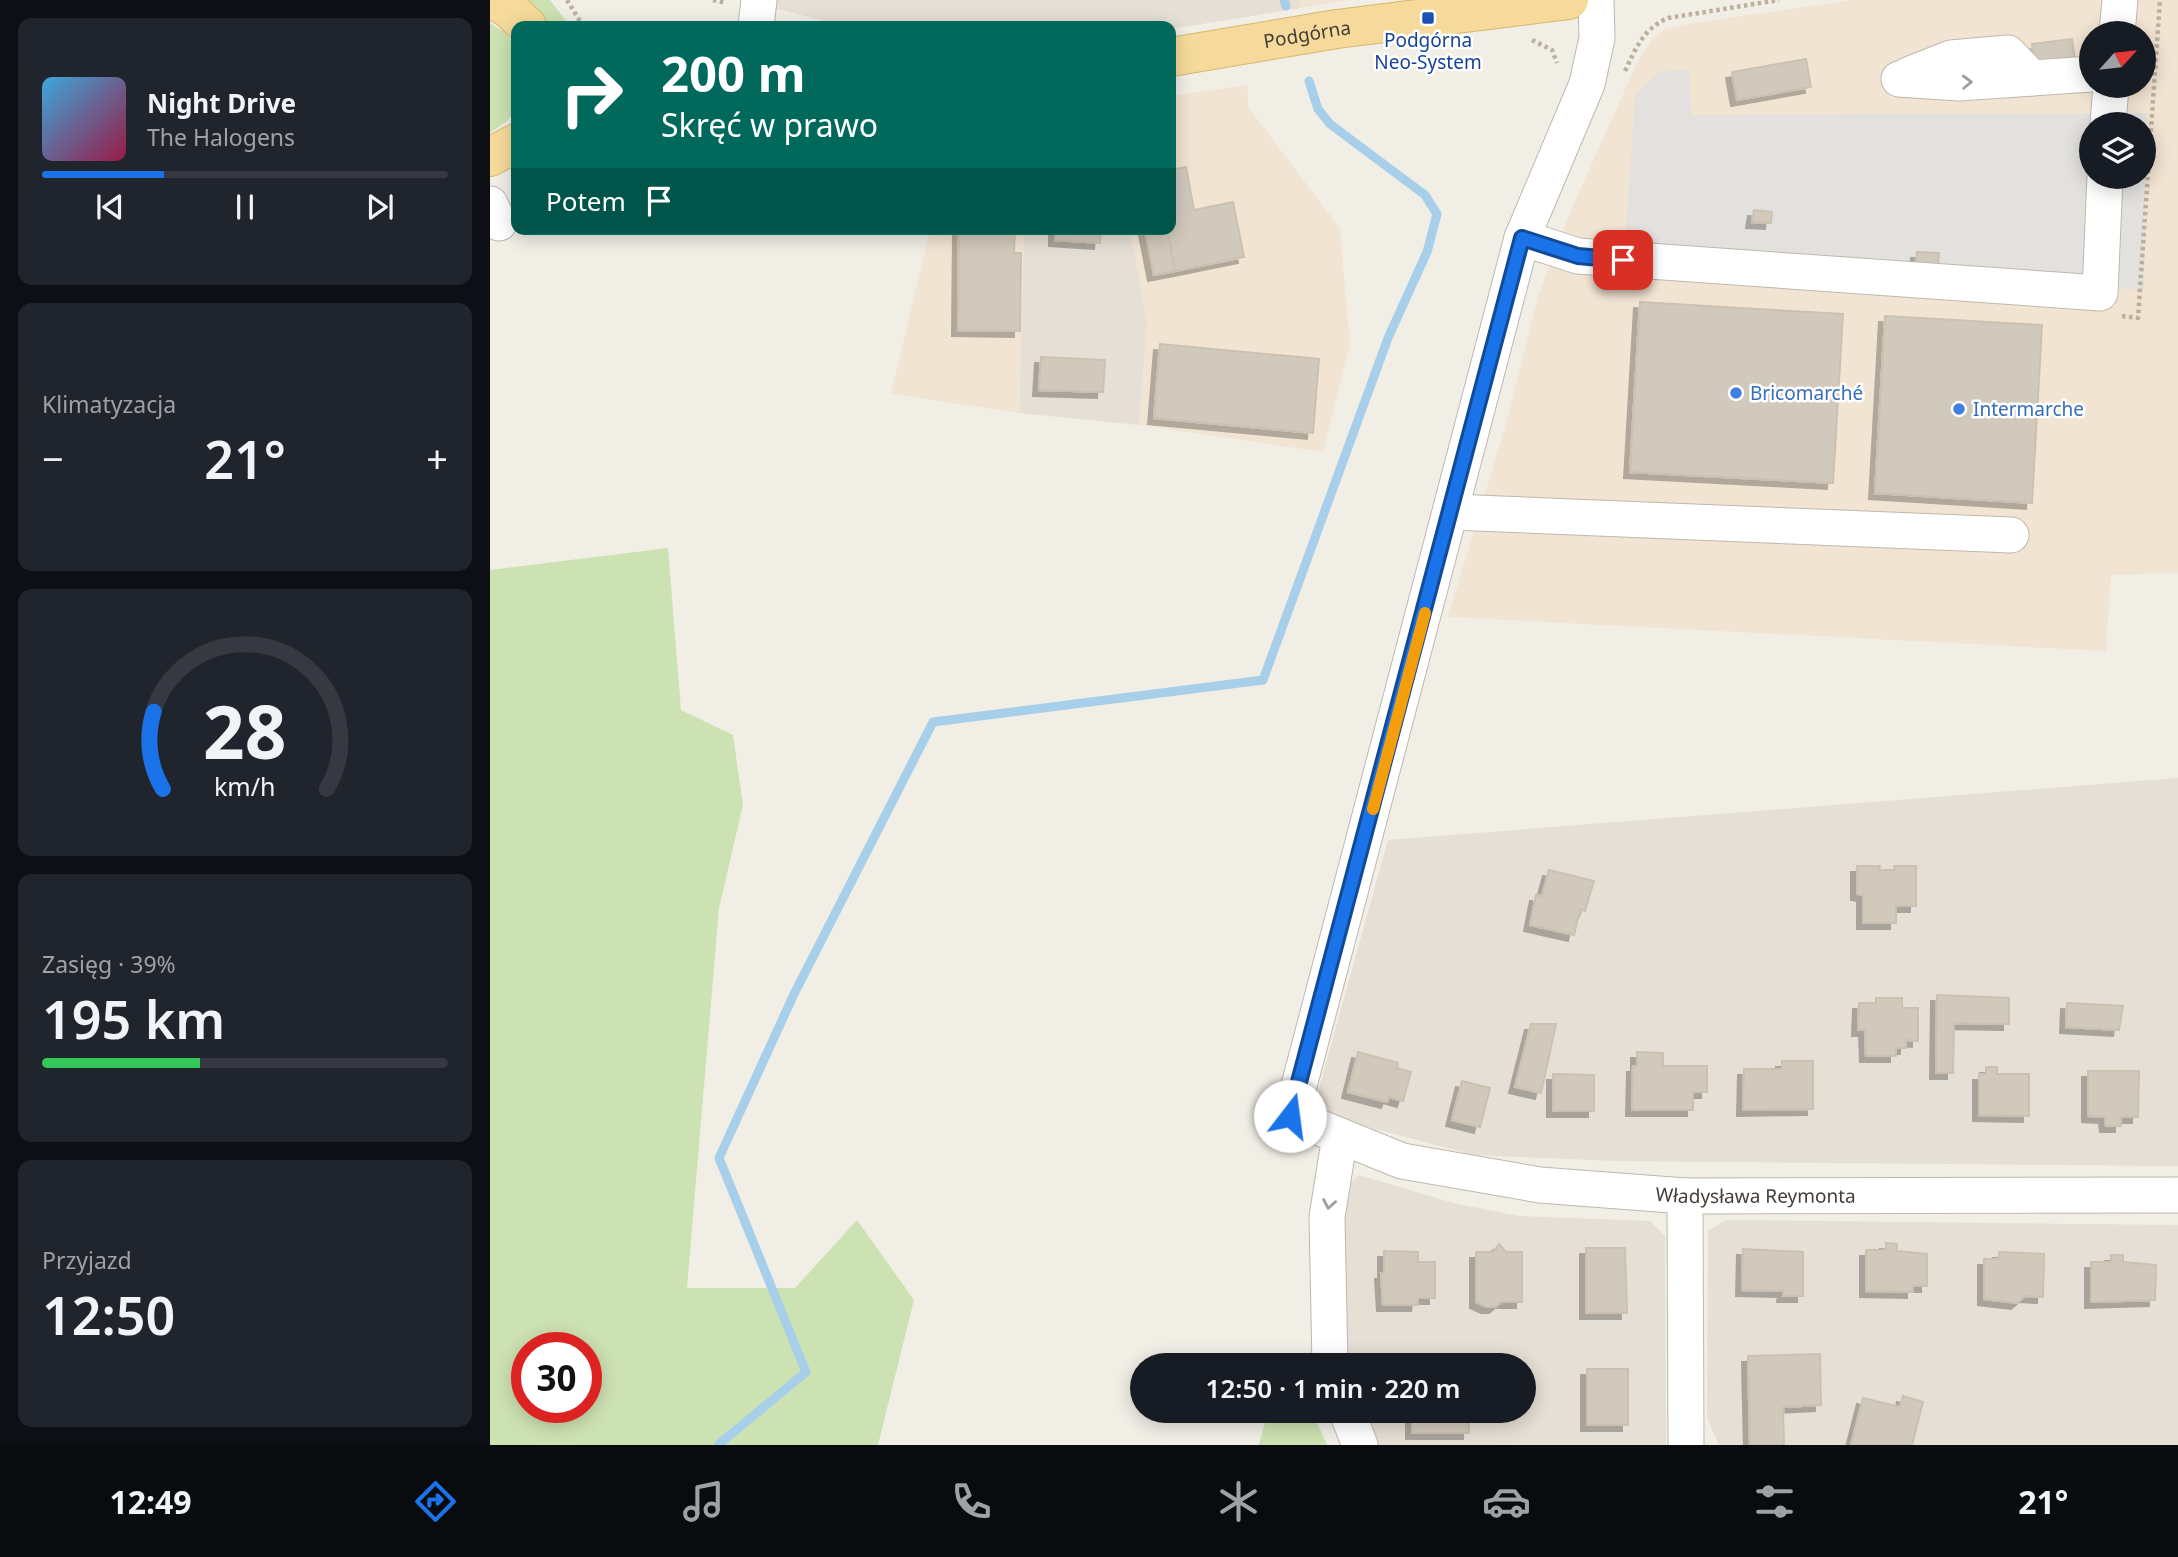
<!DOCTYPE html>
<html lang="pl">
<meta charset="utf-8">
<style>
:root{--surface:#171b24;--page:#20242c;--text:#f1f3f6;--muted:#9ea1a6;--line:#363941;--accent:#1a73e8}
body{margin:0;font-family:"Noto Sans",sans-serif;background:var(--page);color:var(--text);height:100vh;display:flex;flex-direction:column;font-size:26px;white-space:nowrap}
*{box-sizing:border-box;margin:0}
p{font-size:23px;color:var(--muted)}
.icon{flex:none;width:38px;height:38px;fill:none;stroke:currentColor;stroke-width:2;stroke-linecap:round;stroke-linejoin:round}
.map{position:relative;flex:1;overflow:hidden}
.sheet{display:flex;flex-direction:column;gap:18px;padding:18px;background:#0d0f14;width:490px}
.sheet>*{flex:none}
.banner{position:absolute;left:21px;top:21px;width:665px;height:214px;border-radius:14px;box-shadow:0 4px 18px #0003;background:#00695c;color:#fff;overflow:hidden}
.needle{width:46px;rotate:63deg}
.buttons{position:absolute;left:1589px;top:21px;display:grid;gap:14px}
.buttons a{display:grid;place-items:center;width:77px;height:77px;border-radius:50%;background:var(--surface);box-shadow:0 4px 18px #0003;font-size:35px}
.speed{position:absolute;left:21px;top:1332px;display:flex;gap:14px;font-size:35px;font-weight:700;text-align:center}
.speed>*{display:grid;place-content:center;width:91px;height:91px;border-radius:50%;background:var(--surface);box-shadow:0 4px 18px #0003;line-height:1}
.speed .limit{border:10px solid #d22;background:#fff;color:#111}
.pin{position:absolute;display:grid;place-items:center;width:60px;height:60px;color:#fff;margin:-30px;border-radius:14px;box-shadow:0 4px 10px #0006}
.me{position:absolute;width:77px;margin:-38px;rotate:15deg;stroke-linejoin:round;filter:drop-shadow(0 0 5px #0008)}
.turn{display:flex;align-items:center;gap:24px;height:147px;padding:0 35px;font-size:32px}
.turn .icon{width:91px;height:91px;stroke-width:2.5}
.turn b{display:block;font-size:49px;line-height:60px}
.then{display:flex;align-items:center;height:66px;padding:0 35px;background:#0003;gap:14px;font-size:26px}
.big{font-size:52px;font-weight:600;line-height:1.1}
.sheet .widget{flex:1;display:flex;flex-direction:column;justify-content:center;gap:10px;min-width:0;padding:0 24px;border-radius:14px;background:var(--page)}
.sheet .dial{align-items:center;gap:0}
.dial svg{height:182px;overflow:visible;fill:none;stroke:var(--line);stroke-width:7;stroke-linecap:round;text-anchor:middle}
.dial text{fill:var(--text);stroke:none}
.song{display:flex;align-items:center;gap:21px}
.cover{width:84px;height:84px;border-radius:10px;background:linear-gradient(135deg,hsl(200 70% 55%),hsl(340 70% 35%))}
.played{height:7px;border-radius:4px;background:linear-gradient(90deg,var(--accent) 30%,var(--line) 30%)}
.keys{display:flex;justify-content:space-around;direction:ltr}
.heat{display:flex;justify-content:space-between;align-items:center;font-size:38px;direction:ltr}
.charge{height:10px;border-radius:5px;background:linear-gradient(90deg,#34c759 39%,var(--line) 0)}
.trip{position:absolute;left:640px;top:1353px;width:406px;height:70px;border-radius:35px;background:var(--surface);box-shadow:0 4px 18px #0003;font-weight:600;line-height:70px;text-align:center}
.menu{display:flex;height:112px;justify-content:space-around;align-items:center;background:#090b0e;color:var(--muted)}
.menu .icon{width:49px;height:49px}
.menu .selected{color:var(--accent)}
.menu b{font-size:32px;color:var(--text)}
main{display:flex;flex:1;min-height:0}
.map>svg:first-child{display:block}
.residential{fill:#e5dfd5}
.commercial{fill:#f2e4d3;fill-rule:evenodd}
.green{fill:#cde2b2;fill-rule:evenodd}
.parking{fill:#e3e1de;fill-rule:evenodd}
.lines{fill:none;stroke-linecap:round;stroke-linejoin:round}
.stream{stroke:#a7cfe9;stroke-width:9}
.building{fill:#d2c9bd;stroke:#ccc1b0;stroke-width:2;filter:url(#shadow)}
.minor-casing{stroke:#bfb8ad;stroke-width:37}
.major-casing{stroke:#d8b66d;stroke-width:40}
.path{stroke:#bcb09c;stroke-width:4.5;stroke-dasharray:3.5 3.5;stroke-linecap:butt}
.minor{stroke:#fff;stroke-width:35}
.major{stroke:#f5da9b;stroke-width:38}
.oneway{stroke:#a19e9a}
.route-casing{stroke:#114b97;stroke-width:18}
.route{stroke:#1a73e8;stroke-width:12}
.slow{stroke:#f59e0b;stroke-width:12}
.transit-dot{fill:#1a4fb4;stroke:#fff;stroke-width:2.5}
.shop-dot{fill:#3f7fe0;stroke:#fff;stroke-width:2.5}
.labels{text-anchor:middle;stroke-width:5;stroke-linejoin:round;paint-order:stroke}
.street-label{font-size:19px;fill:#433e36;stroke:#fff}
.transit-label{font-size:19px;fill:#164399;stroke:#fff}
.shop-label{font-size:19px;fill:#366cbe;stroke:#fff;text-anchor:start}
</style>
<main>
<section class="sheet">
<div class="widget">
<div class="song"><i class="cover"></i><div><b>Night Drive</b><p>The Halogens</p></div></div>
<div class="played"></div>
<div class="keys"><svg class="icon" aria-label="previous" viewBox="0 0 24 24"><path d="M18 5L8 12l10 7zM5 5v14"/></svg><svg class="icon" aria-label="pause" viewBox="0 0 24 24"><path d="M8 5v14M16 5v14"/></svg><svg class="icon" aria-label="next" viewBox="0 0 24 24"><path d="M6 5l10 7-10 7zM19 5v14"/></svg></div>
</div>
<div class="widget"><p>Klimatyzacja</p>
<div class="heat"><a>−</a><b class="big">21°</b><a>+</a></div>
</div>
<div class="widget dial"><svg viewBox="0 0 100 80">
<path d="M14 69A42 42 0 1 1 86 69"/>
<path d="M14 69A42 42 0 0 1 10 35" stroke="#1a73e8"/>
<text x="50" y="56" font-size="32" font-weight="700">28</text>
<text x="50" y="72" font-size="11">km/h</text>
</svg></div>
<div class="widget"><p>Zasięg · 39%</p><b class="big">195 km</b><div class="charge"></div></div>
<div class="widget"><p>Przyjazd</p><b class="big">12:50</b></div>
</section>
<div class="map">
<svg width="1688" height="1445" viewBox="0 0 1688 1445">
<defs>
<filter id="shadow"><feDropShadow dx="-6" dy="6" stdDeviation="0" flood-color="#0004"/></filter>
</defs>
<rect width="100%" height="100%" fill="#f1eee6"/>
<g class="residential">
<path d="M251,0H808L811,8L681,29V26H355Z"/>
<path d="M534,229H640L657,322L649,425L529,413Z"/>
<path d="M1688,778V1166L1125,1161L984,1155L843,1118L828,1092L898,840Z"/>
<path d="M869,1175L967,1204L1029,1216L1160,1221L1175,1236L1176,1445H878L866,1411L1034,1410V1365H851L850,1191Z"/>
<path d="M1236,1220L1688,1225V1445H1229L1217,1418L1218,1231Z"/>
</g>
<g class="commercial">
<path d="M808,0H858L811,8Z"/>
<path d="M1362,0H1688V573L1621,575L1616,651L958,617L1013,434L1049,293L1081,210L1147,63L1162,39L1175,29L1197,24ZM1601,33H1654V86H1601ZM1601,124H1654V177H1601Z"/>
<path d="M757,85L759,108L850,228L860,346L833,452L649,425L657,322L640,229H681V96Z"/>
<path d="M440,229H534L529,413L401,394Z"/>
</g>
<g class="green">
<path d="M39,0H60L80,26H55Z"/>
<path d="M0,23L16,33L26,47V109L17,121L0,133Z"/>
<path d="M178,548L191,710L243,735L253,805L229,908L197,1288H305L367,1220L424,1300L388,1445H0V570ZM37,1348H96V1407H37Z"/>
<path d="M778,1411H822L837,1445H769Z"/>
</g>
<path class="parking" d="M1200,69L1201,115L1656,113L1654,290L1135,245L1145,95L1168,72ZM1601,124H1654V177H1601Z"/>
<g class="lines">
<g class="stream">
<path d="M794,0L796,6"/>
<path d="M228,1445L316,1372L229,1158L304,994L443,722L773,680L898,338L937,252L947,214L935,195L840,124L828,109L819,81"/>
</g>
</g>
<g class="building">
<path d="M1582,39L1586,68L1546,73L1542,44Z"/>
<path d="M1316,59L1321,87L1247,100L1242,72Z"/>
<path d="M696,167L704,210L743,202L754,257L685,271L677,229H681V170Z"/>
<path d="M1264,210L1282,212L1281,223L1262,222Z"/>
<path d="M469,229H525L524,253H531L530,331L468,330Z"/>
<path d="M565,229H611L610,243L565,240Z"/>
<path d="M655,229H677L685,271L664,275Z"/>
<path d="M1427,252L1449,253L1448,266L1426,264Z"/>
<path d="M1150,302L1353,314L1343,483L1140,472Z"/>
<path d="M1395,316L1552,325L1542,503L1385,493Z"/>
<path d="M670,344L829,359L823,433L664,418Z"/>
<path d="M551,357L615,360L613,392L549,390Z"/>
<path d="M1367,866H1390L1389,870H1405L1404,866H1426V906H1406V923H1373V895L1367,894Z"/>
<path d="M1059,870L1104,881L1095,911L1090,909L1084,935L1040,925L1046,895L1052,896Z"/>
<path d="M1447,995L1519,998V1024L1464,1023L1463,1073H1446Z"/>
<path d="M1386,998H1412V1008H1428V1041L1416,1040V1048H1406V1056H1376L1375,1030H1368L1369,1003H1386Z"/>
<path d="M1577,1003L1633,1006L1629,1030L1576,1027Z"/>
<path d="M1041,1024H1066L1051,1093L1025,1087Z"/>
<path d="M868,1052L908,1063L907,1068L921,1072L913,1101L899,1097L897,1102L858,1092Z"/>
<path d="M1147,1052L1173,1053V1066H1217V1092H1203V1110H1142L1143,1066H1147Z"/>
<path d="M1292,1061H1323V1109L1253,1110L1254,1069H1292Z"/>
<path d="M1496,1067H1507V1074H1539V1116L1489,1115V1074H1496Z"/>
<path d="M1598,1071H1649L1648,1117H1631V1126H1616L1615,1117L1598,1116Z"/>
<path d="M1063,1074L1104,1075V1111H1063Z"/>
<path d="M972,1081L1000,1088L990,1127L962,1120Z"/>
<path d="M1396,1243L1407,1244V1251L1437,1254V1286H1423V1292L1376,1291V1250H1396Z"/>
<path d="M1009,1244L1016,1252H1032V1302H1011L1005,1307H997L986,1302V1252H1003Z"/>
<path d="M1096,1248H1135L1137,1313H1096Z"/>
<path d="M1253,1249L1313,1252V1296H1293L1294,1291L1252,1290Z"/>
<path d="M894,1251L928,1252V1262H945V1298H928L927,1305H893L891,1273H894Z"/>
<path d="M1509,1252L1554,1254L1553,1297L1535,1296L1527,1303L1494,1299V1259H1509Z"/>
<path d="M1621,1255H1633V1262L1666,1265L1665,1300L1601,1302V1262H1621Z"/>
<path d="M1330,1354L1331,1405L1293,1407L1294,1445H1260L1258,1356Z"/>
<rect x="1097" y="1369" width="41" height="56"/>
<path d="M1413,1396L1433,1402L1422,1445H1361L1373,1398L1410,1407Z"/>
<rect x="922" y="1410" width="57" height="23"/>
</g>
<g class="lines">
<defs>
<g id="minor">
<path id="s1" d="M1106,0L1107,38L1097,84L1032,238L801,1116L912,1161L1050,1185L1195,1196L1688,1195"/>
<path d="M266,26L269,0"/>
<path d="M1627,33L1630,0"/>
<path d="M1418,75L1461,58L1518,53L1542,78"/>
<path d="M1409,79L1469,83L1601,74"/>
<path d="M1618,124L1621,86"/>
<path d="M0,204L9,223"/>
<path d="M1032,238L1088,256L1610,293L1615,177"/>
<path d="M962,512L1521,535"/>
<path d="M1195,1196L1196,1445"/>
<path d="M840,1365L837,1217L850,1136"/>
<path d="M856,1410L870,1445"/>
</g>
<g id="major">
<path d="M3,0L18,8L37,26"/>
<path id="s2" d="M681,57L847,29L1079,0"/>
<path d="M0,157L26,143"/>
</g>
</defs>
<use href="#minor" class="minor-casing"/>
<use href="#major" class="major-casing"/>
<g class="path">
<path d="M77,0L93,26"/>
<path d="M223,0L236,3"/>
<path d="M1042,40L1062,50L1067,63"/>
<path d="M1135,71C1146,48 1153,29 1178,18L1289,0"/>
<path d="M1632,316L1648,318L1670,0"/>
</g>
<use href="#minor" class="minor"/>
<use href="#major" class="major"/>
</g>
<defs><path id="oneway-chevron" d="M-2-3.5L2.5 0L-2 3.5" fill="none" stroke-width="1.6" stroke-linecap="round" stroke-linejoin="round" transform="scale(1.75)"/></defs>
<g class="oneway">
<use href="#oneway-chevron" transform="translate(1477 82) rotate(-2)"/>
<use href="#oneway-chevron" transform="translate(839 1204) rotate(100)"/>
</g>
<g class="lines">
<defs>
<path id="route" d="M800,1116L1032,238L1088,256L1133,260"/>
</defs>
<use href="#route" class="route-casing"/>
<use href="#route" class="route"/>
<path class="slow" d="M883,809L935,613"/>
</g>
<rect class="transit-dot" x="931" y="11" width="14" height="14" rx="3.5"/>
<g class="shop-dot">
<circle cx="1246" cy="393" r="7"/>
<circle cx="1469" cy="409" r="7"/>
</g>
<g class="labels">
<g class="street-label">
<text dy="7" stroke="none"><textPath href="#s2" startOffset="138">Podgórna</textPath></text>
<text dy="7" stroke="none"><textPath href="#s1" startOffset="1636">Władysława Reymonta</textPath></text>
</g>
<g class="transit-label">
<text x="938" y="47">Podgórna<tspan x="938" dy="22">Neo-System</tspan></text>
</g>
<g class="shop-label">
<text x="1260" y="400">Bricomarché</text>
<text x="1483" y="416">Intermarche</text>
</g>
</g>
</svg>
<div class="buttons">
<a><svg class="needle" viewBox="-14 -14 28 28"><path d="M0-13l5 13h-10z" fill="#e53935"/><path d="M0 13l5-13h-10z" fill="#9ea1a6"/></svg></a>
<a><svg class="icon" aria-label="layers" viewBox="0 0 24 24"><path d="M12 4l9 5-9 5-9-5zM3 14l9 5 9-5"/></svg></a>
</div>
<div class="speed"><div class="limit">30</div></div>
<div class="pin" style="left:1133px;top:260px;background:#d93025"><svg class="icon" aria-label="arrive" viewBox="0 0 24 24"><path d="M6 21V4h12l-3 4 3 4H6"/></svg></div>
<svg class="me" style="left:800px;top:1116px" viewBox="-20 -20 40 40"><circle r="19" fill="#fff"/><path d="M0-13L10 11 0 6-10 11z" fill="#1a73e8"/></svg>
<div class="trip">12:50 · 1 min · 220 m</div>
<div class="banner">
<div class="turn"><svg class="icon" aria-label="right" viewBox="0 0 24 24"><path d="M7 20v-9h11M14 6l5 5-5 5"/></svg><div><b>200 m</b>Skręć w prawo</div></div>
<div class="then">Potem<svg class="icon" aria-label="arrive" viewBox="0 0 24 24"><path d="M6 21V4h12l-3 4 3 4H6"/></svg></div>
</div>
</div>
</main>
<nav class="menu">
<b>12:49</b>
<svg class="icon selected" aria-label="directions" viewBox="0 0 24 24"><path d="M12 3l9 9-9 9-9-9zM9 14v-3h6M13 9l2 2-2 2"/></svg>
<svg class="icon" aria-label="music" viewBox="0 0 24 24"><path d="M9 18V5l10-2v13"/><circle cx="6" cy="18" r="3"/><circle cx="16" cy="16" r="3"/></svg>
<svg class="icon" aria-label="phone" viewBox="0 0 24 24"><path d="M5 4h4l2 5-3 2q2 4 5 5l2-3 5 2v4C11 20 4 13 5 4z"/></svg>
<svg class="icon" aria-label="climate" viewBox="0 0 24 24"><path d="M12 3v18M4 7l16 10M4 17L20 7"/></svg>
<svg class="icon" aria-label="car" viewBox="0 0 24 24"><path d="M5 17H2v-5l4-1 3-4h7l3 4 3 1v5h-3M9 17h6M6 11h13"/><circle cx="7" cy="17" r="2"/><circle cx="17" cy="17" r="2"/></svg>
<svg class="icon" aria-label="filters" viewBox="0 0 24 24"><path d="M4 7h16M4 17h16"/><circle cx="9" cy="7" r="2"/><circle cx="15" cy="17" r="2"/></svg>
<b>21°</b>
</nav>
